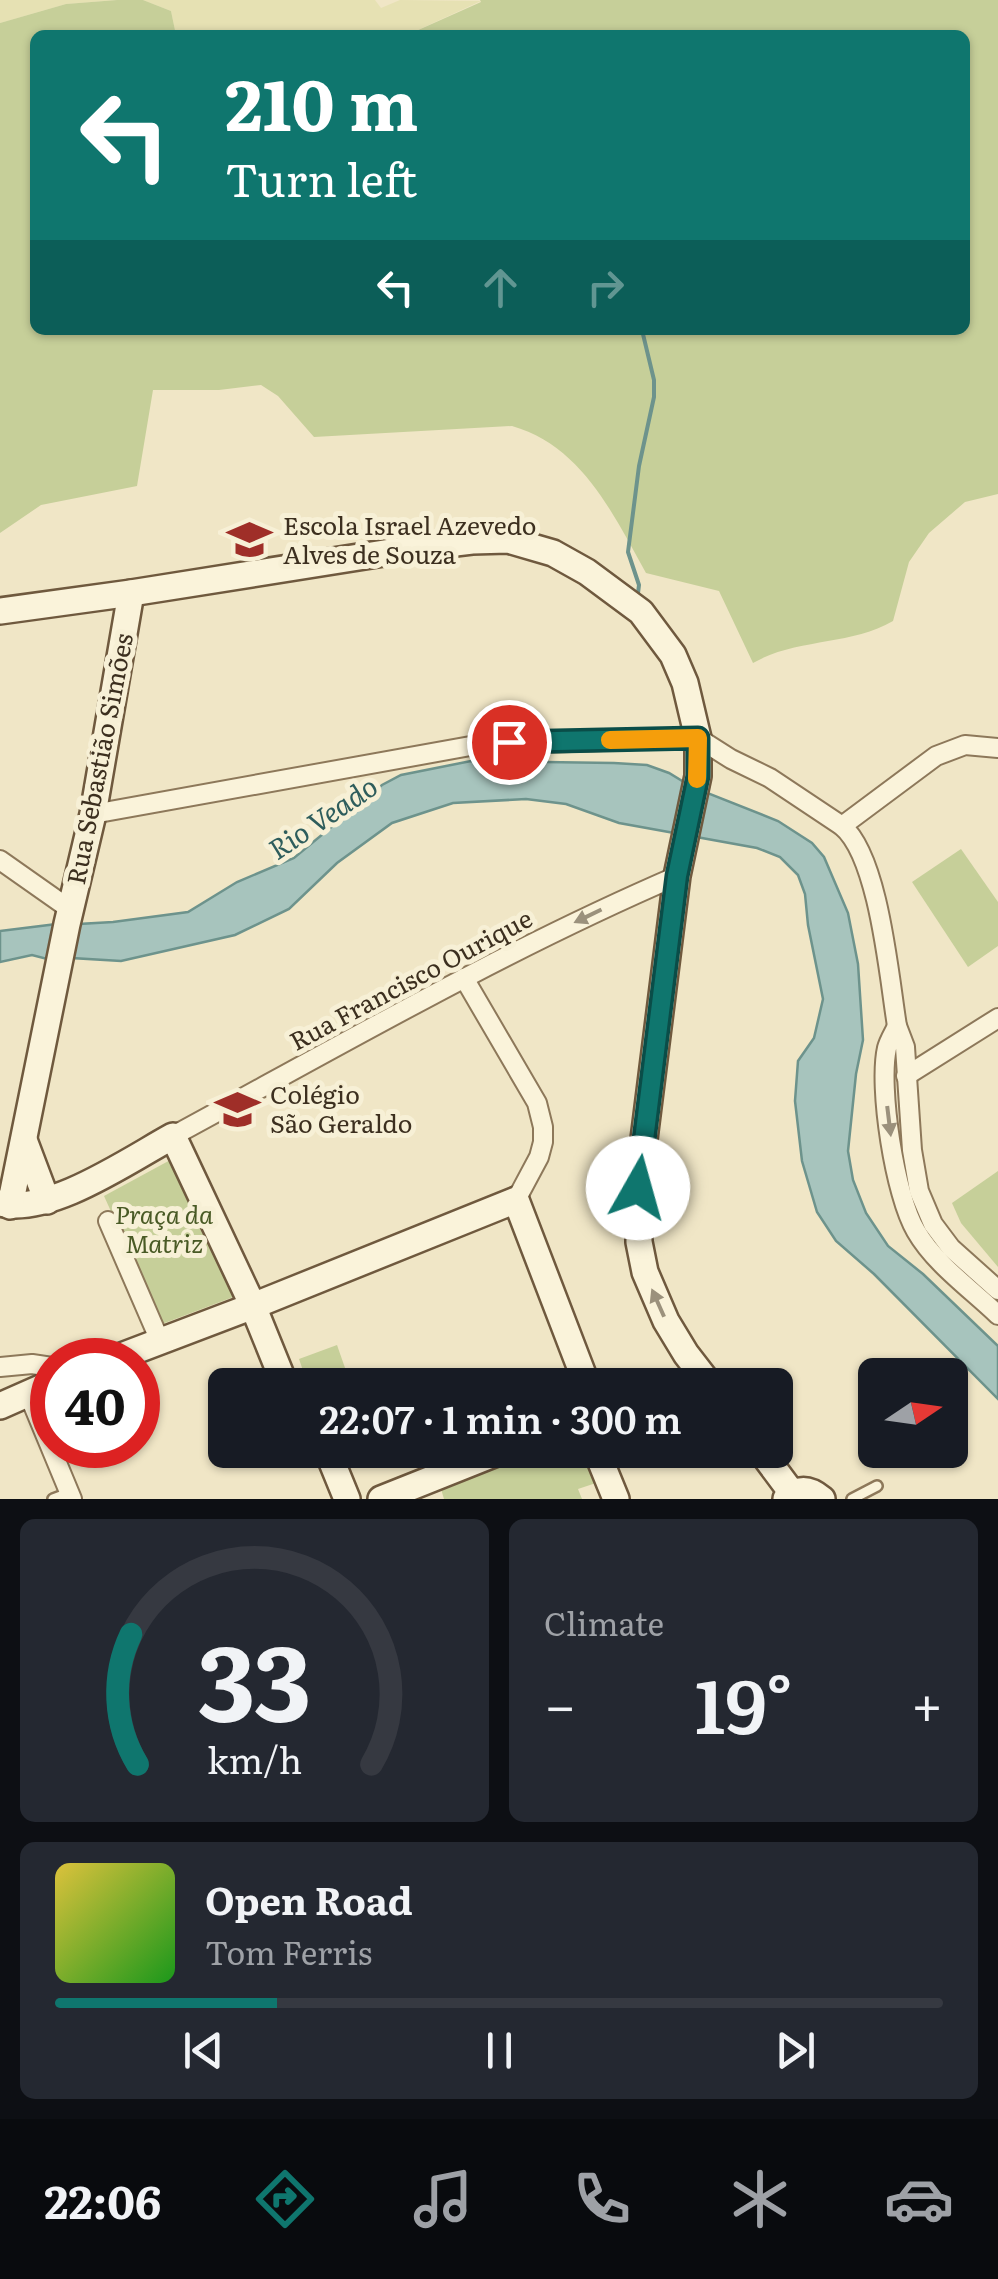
<!DOCTYPE html>
<meta charset="utf-8">
<style>
:root{--surface:#171b24;--page:#242831;--text:#f1f3f6;--muted:#9ea1a6;--line:#363941;--accent:#0f766e}
body{margin:0;font-family:Literata,serif;background:var(--page);color:var(--text);height:100vh;display:flex;flex-direction:column;font-size:38px;white-space:nowrap}
*{box-sizing:border-box;margin:0}
p{font-size:32px;color:var(--muted)}
.icon{flex:none;width:55px;height:55px;fill:none;stroke:currentColor;stroke-width:2;stroke-linecap:round;stroke-linejoin:round}
.map{position:relative;height:1499px;overflow:hidden}
.drawer{display:flex;flex-direction:column;gap:20px;padding:20px;background:#0d0f14;flex:1}
.drawer>*{flex:none}
.hud{position:absolute;left:30px;top:30px;width:940px;height:305px;border-radius:15px;box-shadow:0 2px 8px #0004;background:#0f766e;color:#fff;overflow:hidden}
.needle{width:65px;rotate:77deg}
.controls{position:absolute;left:858px;top:1358px;display:grid;gap:20px}
.controls a{display:grid;place-items:center;width:110px;height:110px;border-radius:15px;background:var(--surface);box-shadow:0 2px 8px #0004;font-size:50px}
.speed{position:absolute;left:30px;top:1338px;display:flex;gap:20px;font-size:50px;font-weight:700;text-align:center}
.speed>*{display:grid;place-content:center;width:130px;height:130px;border-radius:50%;background:var(--surface);box-shadow:0 2px 8px #0004;line-height:1}
.speed .limit{border:15px solid #d22;background:#fff;color:#111}
.pin{position:absolute;display:grid;place-items:center;width:85px;height:85px;color:#fff;margin:-42px;border:5px solid #fff;border-radius:50%;box-shadow:0 2px 10px #0007}
.me{position:absolute;width:110px;margin:-55px;rotate:7deg;stroke-linejoin:round;filter:drop-shadow(0 0 8px #0008)}
.turn{display:flex;align-items:center;gap:35px;height:210px;padding:0 30px;font-size:45px}
.turn .icon{width:130px;height:130px;stroke-width:2.5}
.turn b{display:block;font-size:70px;line-height:85px}
.lanes{display:flex;align-items:center;height:95px;padding:0 30px;background:#0003;justify-content:center;gap:50px;direction:ltr}
.lanes .off{opacity:.35}
.big{font-size:75px;font-weight:600;line-height:1.1}
.drawer .card{flex:1;display:flex;flex-direction:column;justify-content:center;gap:15px;min-width:0;padding:0 35px;border-radius:15px;background:var(--page)}
.drawer .dial{align-items:center;gap:0}
.dial svg{height:260px;overflow:visible;fill:none;stroke:var(--line);stroke-width:7;stroke-linecap:round;text-anchor:middle}
.dial text{fill:var(--text);stroke:none}
.song{display:flex;align-items:center;gap:30px}
.cover{width:120px;height:120px;border-radius:15px;background:linear-gradient(135deg,hsl(50 70% 55%),hsl(120 70% 35%))}
.played{height:10px;border-radius:5px;background:linear-gradient(90deg,var(--accent) 25%,var(--line) 25%)}
.keys{display:flex;justify-content:space-around;direction:ltr}
.heat{display:flex;justify-content:space-between;align-items:center;font-size:55px;direction:ltr}
.drawer .tiles{flex:1;display:grid;gap:20px;grid-template-columns:1fr 1fr}
.card:last-child{grid-column:span 2}
.trip{position:absolute;left:208px;top:1368px;width:585px;height:100px;border-radius:15px;background:var(--surface);box-shadow:0 2px 8px #0004;font-weight:600;line-height:100px;text-align:center}
.tab-bar{display:flex;height:160px;justify-content:space-around;align-items:center;background:#090b0e;color:var(--muted)}
.tab-bar .icon{width:70px;height:70px}
.tab-bar .active{color:var(--accent)}
.tab-bar b{font-size:45px;color:var(--text)}
.map>svg:first-child{display:block}
.farmland{fill:#e6e1b3}
.green{fill:#c6cf99}
.water{fill:#a7c4bd;stroke:#6d938c;stroke-width:2.5}
.lines{fill:none;stroke-linecap:round;stroke-linejoin:round}
.stream{stroke:#6d938c;stroke-width:4}
.lane-casing{stroke:#8d785a;stroke-width:14}
.street-casing{stroke:#8d785a;stroke-width:22}
.secondary-casing{stroke:#6f593e;stroke-width:30}
.lane{stroke:#faf3da;stroke-width:9}
.street{stroke:#faf3da;stroke-width:18}
.secondary{stroke:#faf3da;stroke-width:25}
.oneway{fill:#9b917c}
.route-casing{stroke:#0a4d48;stroke-width:25}
.route{stroke:#0f766e;stroke-width:18}
.slow{stroke:#f59e0b;stroke-width:18}
.labels{text-anchor:middle;stroke-width:10;stroke-linejoin:round;paint-order:stroke}
.poi-label{font-size:25px;fill:#3c2f1f;stroke:#f7f0d6;text-anchor:start}
.street-label{font-size:25px;fill:#3c2f1f;stroke:#f7f0d6}
.park-label{font-size:25px;font-style:italic;fill:#495a25;stroke:#f7f0d6}
.water-label{font-size:28px;font-style:italic;fill:#2e5d5c;stroke:#f7f0d6}
</style>
<div class="map">
<svg width="998" height="1499" viewBox="0 0 998 1499">
<rect width="100%" height="100%" fill="#f0e6c6"/>
<g class="farmland">
<path d="M0,0H117L66,4L0,23Z"/>
<path d="M143,0H375L381,8L400,0L481,1L407,35H176L171,11Z"/>
</g>
<g class="green">
<path d="M117,0H143L171,11L176,35H35V330H965V35H407L481,2L480,0H998V494L965,502L929,533L909,562L893,621C850,646 796,638 753,663L719,591L646,573C613,514 582,446 512,426L314,437L278,396L261,385L219,390H153L137,486L41,505L0,533V23L66,4Z"/>
<path d="M961,849L998,902V946L968,967L912,882Z"/>
<path d="M174,1158L236,1296L162,1324L104,1196Z"/>
<path d="M998,1171V1267L961,1223L952,1203Z"/>
<path d="M337,1345L351,1385H308L299,1359Z"/>
<path d="M535,1450H588L599,1482L578,1489L582,1499H444L441,1489Z"/>
</g>
<g class="water">
<path d="M471,761L614,763L647,765L669,773L692,787L778,821L812,843L824,857L848,913L858,964L863,1040L856,1074L848,1151L853,1180L866,1213L888,1246L923,1274L998,1346V1399L874,1274L836,1241L817,1212L802,1161L795,1101L798,1061L814,1038L823,999L808,925L805,894L798,875L780,857L757,848L619,823L566,804L526,799L453,803L392,823L337,863L289,909L235,935L121,961L72,958L79,924L113,922L188,912L237,882L294,858L382,785L401,775Z"/>
<path d="M57,924L51,960L32,955L0,962V931Z"/>
</g>
<g class="lines">
<path class="stream" d="M638,593L639,585L628,552L639,466L654,397V380L642,330"/>
<defs>
<g id="lane">
<path d="M53,1499L69,1493"/>
<path d="M852,1499L877,1486"/>
</g>
<g id="street">
<path d="M93,814L476,745L698,738L731,759L770,778L842,826C879,857 889,977 897,1026L905,1047L912,1150L919,1191L933,1224L951,1248L998,1290"/>
<path d="M842,826L936,756L965,745L998,748"/>
<path d="M0,860L71,910"/>
<path d="M464,978L537,1103L543,1127V1142L539,1157L516,1200"/>
<path d="M897,1026C894,1033 889,1040 887,1048C878,1087 895,1196 916,1231C935,1264 971,1289 998,1315"/>
<path d="M906,1076L998,1018"/>
<path d="M173,1136C339,1046 503,951 677,876"/>
<path d="M108,1221L160,1341"/>
<path d="M0,1367L32,1364L52,1367"/>
<path d="M28,1393L72,1499"/>
</g>
<g id="secondary">
<path d="M0,611L131,593L422,547L472,541L508,540L553,553L587,572L641,612L673,655L685,683L698,738V776L677,876L638,1187L639,1242L645,1272L666,1321L686,1354L710,1385"/>
<path d="M24,1140L47,1201"/>
<path d="M0,1203C49,1216 129,1160 173,1136L253,1306L285,1385"/>
<path d="M10,1206L67,924L93,814L131,593"/>
<path d="M111,1360L253,1306L516,1200L587,1385"/>
<path d="M0,1406L52,1383"/>
<path d="M327,1450L347,1499"/>
<path d="M596,1450L616,1499"/>
<path d="M760,1450L792,1493"/>
<path d="M381,1499L504,1450"/>
<path d="M786,1499C799,1487 809,1488 822,1499"/>
</g>
</defs>
<use href="#lane" class="lane-casing"/>
<use href="#street" class="street-casing"/>
<use href="#secondary" class="secondary-casing"/>
<use href="#lane" class="lane"/>
<use href="#street" class="street"/>
<use href="#secondary" class="secondary"/>
</g>
<defs><path id="oneway-solid" d="M-6-.8H1V-3.2L6.5 0L1 3.2V.8H-6Z" transform="scale(2.5)"/></defs>
<g class="oneway">
<use href="#oneway-solid" transform="translate(588 916) rotate(154)"/>
<use href="#oneway-solid" transform="translate(889 1121) rotate(83)"/>
<use href="#oneway-solid" transform="translate(658 1303) rotate(-114)"/>
</g>
<g class="lines">
<defs>
<path id="route" d="M509,742L698,738V776L677,876L638,1188"/>
</defs>
<use href="#route" class="route-casing"/>
<use href="#route" class="route"/>
<path class="slow" d="M610,740L698,738L697,779"/>
</g>
<defs>
<symbol id="school-bare" viewBox="-9 -9 18 18"><path d="M0-5L7-2L0 1L-7-2ZM-4 1L0 2.5L4 1V4Q0 6-4 4Z" fill="#9f2e28" stroke="#f7f0d6" stroke-width="2.5" paint-order="stroke"/></symbol>
</defs>
<g fill-rule="evenodd">
<use href="#school-bare" x="218" y="508" width="63" height="63"/>
<use href="#school-bare" x="206" y="1078" width="63" height="63"/>
</g>
<g class="labels">
<g class="poi-label">
<text x="283" y="535">Escola Israel Azevedo<tspan x="283" dy="29">Alves de Souza</tspan></text>
<text x="270" y="1104">Colégio<tspan x="270" dy="29">São Geraldo</tspan></text>
</g>
<g class="street-label">
<text transform="translate(100 759) rotate(-79)" y="9">Rua Sebastião Simões</text>
<text transform="translate(411 980) rotate(-28)" y="9">Rua Francisco Ourique</text>
</g>
<g class="park-label">
<text x="164" y="1224">Praça da<tspan x="164" dy="29">Matriz</tspan></text>
</g>
<g class="water-label">
<text transform="translate(323 818) rotate(-34)" y="10">Rio Veado</text>
</g>
</g>
</svg>
<div class="controls">
<a><svg class="needle" viewBox="-14 -14 28 28"><path d="M0-13l5 13h-10z" fill="#e53935"/><path d="M0 13l5-13h-10z" fill="#9ea1a6"/></svg></a>
</div>
<div class="speed"><div class="limit">40</div></div>
<div class="pin" style="left:509px;top:742px;background:#d93025"><svg class="icon" aria-label="arrive" viewBox="0 0 24 24"><path d="M6 21V4h12l-3 4 3 4H6"/></svg></div>
<svg class="me" style="left:638px;top:1188px" viewBox="-20 -20 40 40"><circle r="19" fill="#fff"/><path d="M0-13L10 11 0 6-10 11z" fill="#0f766e"/></svg>
<div class="trip">22:07 · 1 min · 300 m</div>
<div class="hud">
<div class="turn"><svg class="icon" aria-label="left" viewBox="0 0 24 24"><path d="M17 20v-9H6M10 6l-5 5 5 5"/></svg><div><b>210 m</b>Turn left</div></div>
<div class="lanes"><svg class="icon" aria-label="left" viewBox="0 0 24 24"><path d="M17 20v-9H6M10 6l-5 5 5 5"/></svg><svg class="icon off" aria-label="ahead" viewBox="0 0 24 24"><path d="M12 20V5M6 11l6-6 6 6"/></svg><svg class="icon off" aria-label="right" viewBox="0 0 24 24"><path d="M7 20v-9h11M14 6l5 5-5 5"/></svg></div>
</div>
</div>
<section class="drawer">
<div class="tiles">
<div class="card dial"><svg viewBox="0 0 100 80">
<path d="M14 69A42 42 0 1 1 86 69"/>
<path d="M14 69A42 42 0 0 1 12 29" stroke="#0f766e"/>
<text x="50" y="56" font-size="32" font-weight="700">33</text>
<text x="50" y="72" font-size="11">km/h</text>
</svg></div>
<div class="card"><p>Climate</p>
<div class="heat"><a>−</a><b class="big">19°</b><a>+</a></div>
</div>
<div class="card">
<div class="song"><i class="cover"></i><div><b>Open Road</b><p>Tom Ferris</p></div></div>
<div class="played"></div>
<div class="keys"><svg class="icon" aria-label="previous" viewBox="0 0 24 24"><path d="M18 5L8 12l10 7zM5 5v14"/></svg><svg class="icon" aria-label="pause" viewBox="0 0 24 24"><path d="M8 5v14M16 5v14"/></svg><svg class="icon" aria-label="next" viewBox="0 0 24 24"><path d="M6 5l10 7-10 7zM19 5v14"/></svg></div>
</div>
</div>
</section>
<nav class="tab-bar">
<b>22:06</b>
<svg class="icon active" aria-label="directions" viewBox="0 0 24 24"><path d="M12 3l9 9-9 9-9-9zM9 14v-3h6M13 9l2 2-2 2"/></svg>
<svg class="icon" aria-label="music" viewBox="0 0 24 24"><path d="M9 18V5l10-2v13"/><circle cx="6" cy="18" r="3"/><circle cx="16" cy="16" r="3"/></svg>
<svg class="icon" aria-label="phone" viewBox="0 0 24 24"><path d="M5 4h4l2 5-3 2q2 4 5 5l2-3 5 2v4C11 20 4 13 5 4z"/></svg>
<svg class="icon" aria-label="climate" viewBox="0 0 24 24"><path d="M12 3v18M4 7l16 10M4 17L20 7"/></svg>
<svg class="icon" aria-label="car" viewBox="0 0 24 24"><path d="M5 17H2v-5l4-1 3-4h7l3 4 3 1v5h-3M9 17h6M6 11h13"/><circle cx="7" cy="17" r="2"/><circle cx="17" cy="17" r="2"/></svg>
</nav>
